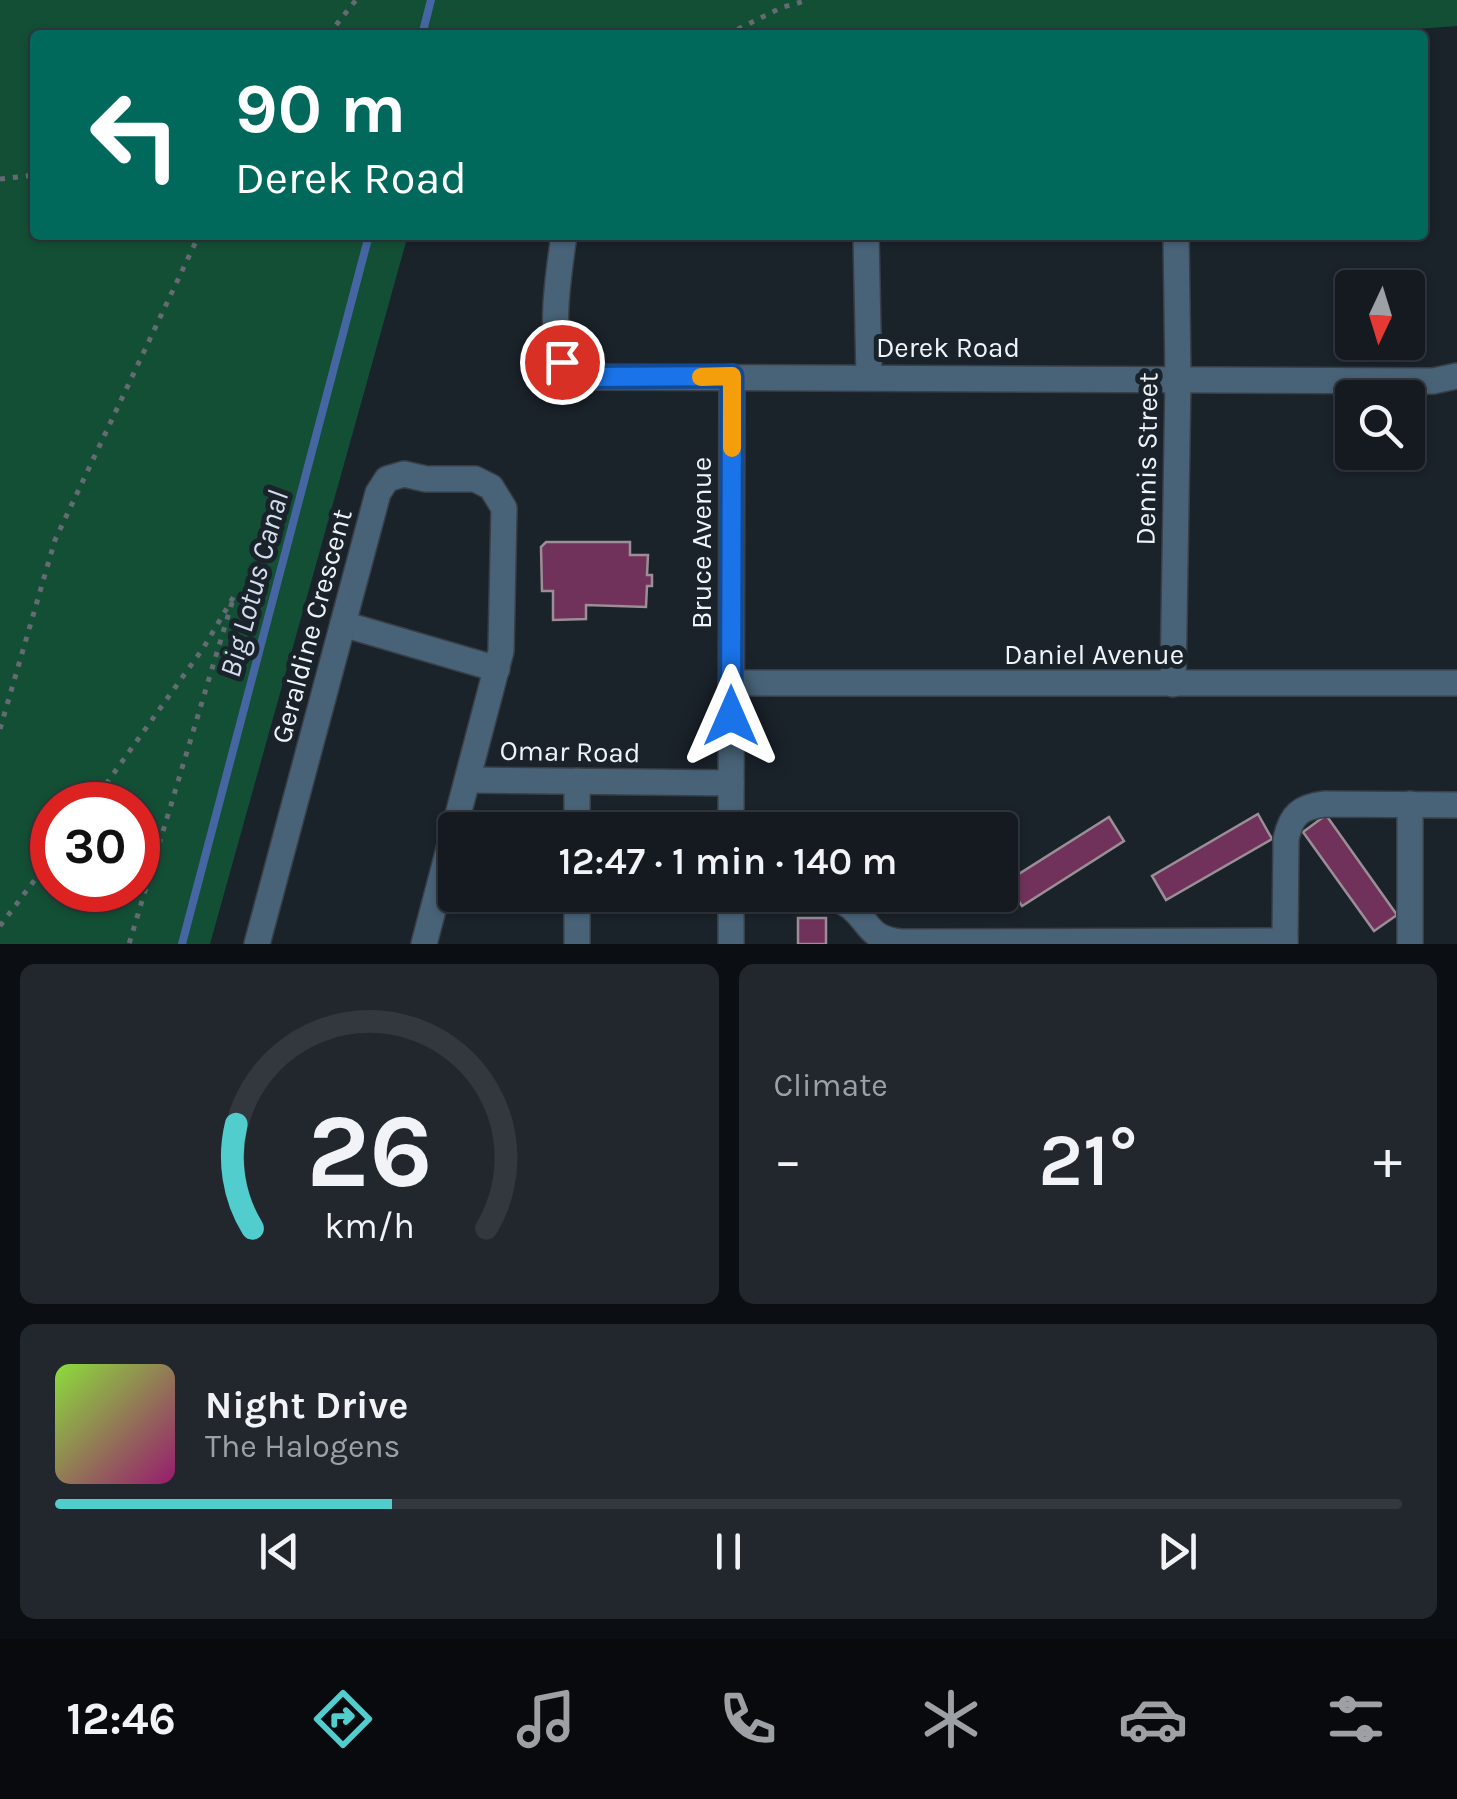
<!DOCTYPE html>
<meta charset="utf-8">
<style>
:root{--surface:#141a20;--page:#21272d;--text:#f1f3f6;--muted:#9da1a5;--line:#33383e;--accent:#52cdcd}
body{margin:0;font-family:Karla,sans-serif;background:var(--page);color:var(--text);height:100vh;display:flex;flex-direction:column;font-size:38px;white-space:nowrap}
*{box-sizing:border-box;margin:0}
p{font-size:32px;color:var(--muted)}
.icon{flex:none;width:55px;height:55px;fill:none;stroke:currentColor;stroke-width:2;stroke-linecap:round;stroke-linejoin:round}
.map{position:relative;height:944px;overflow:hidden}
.side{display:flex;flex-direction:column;gap:20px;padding:20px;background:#0b0e12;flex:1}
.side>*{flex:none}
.hud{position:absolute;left:30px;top:30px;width:1398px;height:210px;border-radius:10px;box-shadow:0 2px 8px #0004,0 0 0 2px var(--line);background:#00695c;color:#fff;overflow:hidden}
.needle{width:65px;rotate:184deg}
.controls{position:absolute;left:1335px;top:270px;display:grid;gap:20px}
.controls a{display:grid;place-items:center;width:90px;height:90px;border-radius:10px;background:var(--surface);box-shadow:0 2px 8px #0004,0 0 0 2px var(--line);font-size:50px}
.speed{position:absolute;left:30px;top:782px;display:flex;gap:20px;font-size:50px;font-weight:700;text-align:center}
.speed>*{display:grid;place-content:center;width:130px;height:130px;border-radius:50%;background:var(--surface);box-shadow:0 2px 8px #0004,0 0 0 2px var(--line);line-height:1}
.speed .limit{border:15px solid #d22;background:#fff;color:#111}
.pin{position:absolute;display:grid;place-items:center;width:85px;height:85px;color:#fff;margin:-42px;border:5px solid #fff;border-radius:50%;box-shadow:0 2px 10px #0007}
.me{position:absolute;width:110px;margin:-55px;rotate:0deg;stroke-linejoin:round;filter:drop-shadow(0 0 8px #0008)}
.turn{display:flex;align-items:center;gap:35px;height:210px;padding:0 40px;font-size:45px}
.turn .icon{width:130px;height:130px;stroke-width:2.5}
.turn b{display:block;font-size:70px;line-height:85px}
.big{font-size:75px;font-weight:600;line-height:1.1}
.side .card{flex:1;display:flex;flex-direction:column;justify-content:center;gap:15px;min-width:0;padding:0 35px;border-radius:15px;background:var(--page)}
.side .dial{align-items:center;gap:0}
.dial svg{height:260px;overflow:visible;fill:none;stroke:var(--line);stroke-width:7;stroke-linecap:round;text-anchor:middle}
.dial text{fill:var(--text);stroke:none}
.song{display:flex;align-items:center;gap:30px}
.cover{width:120px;height:120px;border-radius:15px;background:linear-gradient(135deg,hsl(90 70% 55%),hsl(320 70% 35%))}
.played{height:10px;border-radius:5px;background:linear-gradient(90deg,var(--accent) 25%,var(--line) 25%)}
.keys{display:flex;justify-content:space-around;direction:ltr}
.heat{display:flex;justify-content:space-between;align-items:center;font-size:55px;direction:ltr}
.side .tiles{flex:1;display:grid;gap:20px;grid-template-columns:1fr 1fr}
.card:last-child{grid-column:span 2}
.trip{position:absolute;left:438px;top:812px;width:580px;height:100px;border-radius:10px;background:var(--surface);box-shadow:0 2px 8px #0004,0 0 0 2px var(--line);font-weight:600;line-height:100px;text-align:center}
.menu{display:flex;height:160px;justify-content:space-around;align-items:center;background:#080a0d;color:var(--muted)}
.menu .icon{width:70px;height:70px}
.menu .on{color:var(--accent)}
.menu b{font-size:45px;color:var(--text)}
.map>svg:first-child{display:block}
.green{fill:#134f35;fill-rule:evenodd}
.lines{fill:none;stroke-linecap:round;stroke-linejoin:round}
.stream{stroke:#4566a2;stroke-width:8}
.building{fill:#70325b;stroke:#9b8e96;stroke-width:2.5}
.street-casing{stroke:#383f47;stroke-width:28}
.path{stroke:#646b72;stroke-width:5;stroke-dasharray:5 8;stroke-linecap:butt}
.street{stroke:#486277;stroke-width:25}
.route-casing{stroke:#114b97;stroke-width:25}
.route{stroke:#1a73e8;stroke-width:18}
.slow{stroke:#f59e0b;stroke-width:18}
.labels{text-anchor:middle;stroke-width:10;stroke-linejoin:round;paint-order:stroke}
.street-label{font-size:28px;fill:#eef4f9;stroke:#1a222a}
.water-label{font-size:30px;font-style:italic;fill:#d3ddef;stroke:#1a222a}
</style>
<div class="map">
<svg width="1457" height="944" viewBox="0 0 1457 944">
<rect width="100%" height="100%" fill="#1a222a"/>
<path class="green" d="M0,0H1457V26L1336,35H35V235H408L210,944H0ZM52,805H138V890H52Z"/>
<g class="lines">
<g class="stream">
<path d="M422,35L431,0"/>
<path d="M182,944L369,235"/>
</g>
</g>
<g class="building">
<path d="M546,542H630V555H648L647,575H652V586H647L646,607L586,605V619L553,620V591H542L541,547Z"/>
<path d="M1258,814L1272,839L1166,900L1152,876Z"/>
<path d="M1326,815L1397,915L1374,931L1303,832Z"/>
<path d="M1109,817L1124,841L1022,906L1006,882Z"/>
<path d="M865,895H894L874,908Z"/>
<rect x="798" y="918" width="28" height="26"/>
</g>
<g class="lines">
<defs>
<g id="street">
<path d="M866,235L869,377"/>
<path d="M563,242C559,273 549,332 562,361C567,371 578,374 588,377L1433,381L1457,376"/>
<path d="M343,624L497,669"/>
<path d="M731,683H1457"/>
<path d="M1173,684L1178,378L1176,235"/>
<path d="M468,780L731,783"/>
<path d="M577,781V830"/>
<path d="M1410,804V944"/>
<path d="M731,830L732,377"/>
<path d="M577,895V944"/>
<path d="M759,895C784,896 823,890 845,903C871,919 864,938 901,942L1285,941"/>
<path d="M257,944L378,493L387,479L404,474L426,479H475L491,487L504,508L501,651L424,944"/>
<path d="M731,944V895"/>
<path d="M1285,944L1286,839C1291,815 1300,807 1325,804L1457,805"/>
</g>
</defs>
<use href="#street" class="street-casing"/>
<g class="path">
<path d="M328,35L356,0"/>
<path d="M726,35L783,7L809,0"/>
<path d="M0,179L35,175"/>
<path d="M0,729L55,540L199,235"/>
<path d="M91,805L204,647L234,596L129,944"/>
<path d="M0,926L52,857"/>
</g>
<use href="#street" class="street"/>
</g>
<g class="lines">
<defs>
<path id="route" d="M562,362L573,372L588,377L732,376L731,716"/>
</defs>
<use href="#route" class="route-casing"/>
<use href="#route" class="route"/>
<path class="slow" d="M701,377L732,376V448"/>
</g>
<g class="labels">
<g class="street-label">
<text x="948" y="357">Derek Road</text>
<text transform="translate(1146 459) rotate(-89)" y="10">Dennis Street</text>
<text transform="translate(701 543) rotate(-90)" y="10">Bruce Avenue</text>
<text transform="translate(311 626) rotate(-75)" y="10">Geraldine Crescent</text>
<text x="1094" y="664">Daniel Avenue</text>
<text transform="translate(570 751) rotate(1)" y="10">Omar Road</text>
</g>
<g class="water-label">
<text transform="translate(254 584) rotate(-75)" y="10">Big Lotus Canal</text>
</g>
</g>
</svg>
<div class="controls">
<a><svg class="needle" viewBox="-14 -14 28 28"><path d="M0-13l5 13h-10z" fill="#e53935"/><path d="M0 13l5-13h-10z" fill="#9da1a5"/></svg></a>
<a><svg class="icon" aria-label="search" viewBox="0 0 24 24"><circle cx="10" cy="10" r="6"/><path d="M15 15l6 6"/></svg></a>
</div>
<div class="speed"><div class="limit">30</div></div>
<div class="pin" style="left:562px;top:362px;background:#d93025"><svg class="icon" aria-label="arrive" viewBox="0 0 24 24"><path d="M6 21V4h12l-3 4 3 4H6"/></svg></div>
<svg class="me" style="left:731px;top:716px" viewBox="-20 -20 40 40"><path d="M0-17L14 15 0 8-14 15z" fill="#1a73e8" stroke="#fff" stroke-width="4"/></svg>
<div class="trip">12:47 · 1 min · 140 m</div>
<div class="hud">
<div class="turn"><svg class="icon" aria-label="left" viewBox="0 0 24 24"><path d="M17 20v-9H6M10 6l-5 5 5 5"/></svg><div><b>90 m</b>Derek Road</div></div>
</div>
</div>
<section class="side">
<div class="tiles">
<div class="card dial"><svg viewBox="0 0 100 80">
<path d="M14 69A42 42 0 1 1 86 69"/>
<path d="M14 69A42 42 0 0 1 9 37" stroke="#52cdcd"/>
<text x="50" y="56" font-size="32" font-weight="700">26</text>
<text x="50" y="72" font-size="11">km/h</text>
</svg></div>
<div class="card"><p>Climate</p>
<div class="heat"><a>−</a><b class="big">21°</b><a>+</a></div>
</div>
<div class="card">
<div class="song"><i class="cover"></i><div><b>Night Drive</b><p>The Halogens</p></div></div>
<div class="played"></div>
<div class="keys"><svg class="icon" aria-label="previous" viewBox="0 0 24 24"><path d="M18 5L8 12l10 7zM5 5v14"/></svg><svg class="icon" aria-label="pause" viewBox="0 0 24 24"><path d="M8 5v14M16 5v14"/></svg><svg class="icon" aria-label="next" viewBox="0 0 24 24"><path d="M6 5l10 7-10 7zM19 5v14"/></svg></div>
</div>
</div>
</section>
<nav class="menu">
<b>12:46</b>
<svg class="icon on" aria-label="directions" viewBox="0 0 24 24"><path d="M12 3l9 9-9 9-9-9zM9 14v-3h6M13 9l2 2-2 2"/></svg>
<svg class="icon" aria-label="music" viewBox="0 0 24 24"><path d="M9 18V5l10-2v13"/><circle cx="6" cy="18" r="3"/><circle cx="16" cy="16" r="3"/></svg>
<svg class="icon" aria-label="phone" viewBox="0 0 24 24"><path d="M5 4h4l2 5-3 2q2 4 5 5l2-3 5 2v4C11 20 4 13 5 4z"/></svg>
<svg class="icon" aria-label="climate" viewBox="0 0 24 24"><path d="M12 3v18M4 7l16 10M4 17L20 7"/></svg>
<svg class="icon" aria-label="car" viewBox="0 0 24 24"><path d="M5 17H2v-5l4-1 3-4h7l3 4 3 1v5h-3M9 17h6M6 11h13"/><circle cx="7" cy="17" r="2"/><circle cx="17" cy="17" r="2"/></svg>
<svg class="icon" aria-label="filters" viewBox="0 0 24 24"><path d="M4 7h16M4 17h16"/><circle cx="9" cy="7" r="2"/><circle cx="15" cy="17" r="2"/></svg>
</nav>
